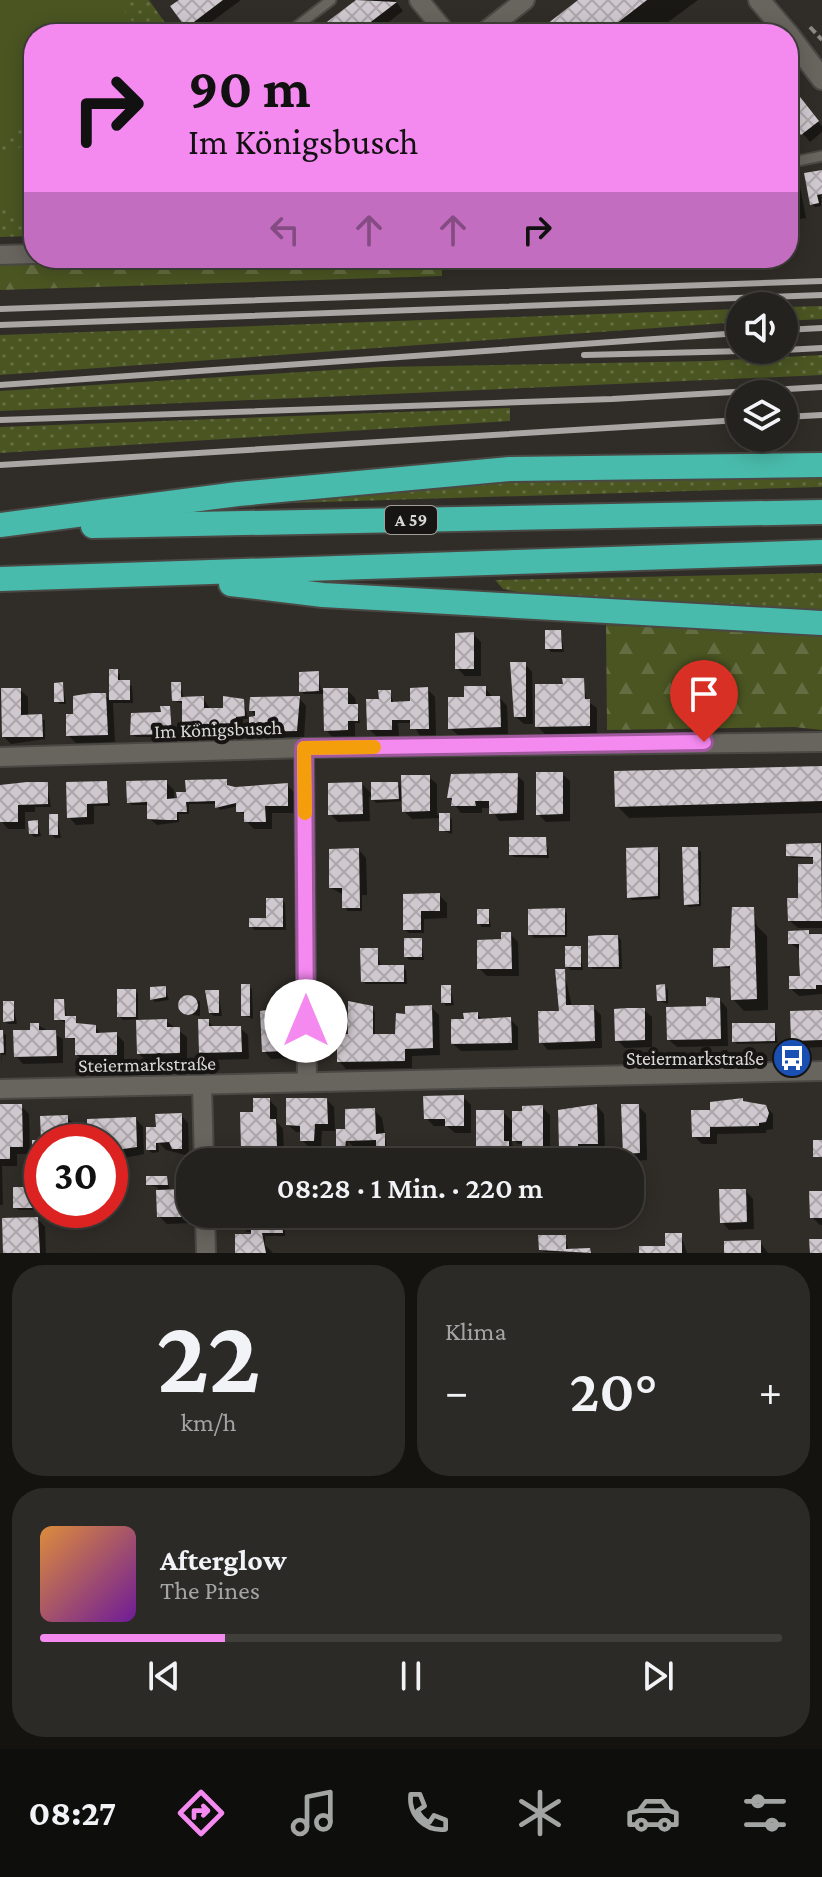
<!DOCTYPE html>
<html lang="de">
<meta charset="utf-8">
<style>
:root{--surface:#24221e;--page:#2c2a27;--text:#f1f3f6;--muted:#a3a4a4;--line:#413f3c;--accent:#f489f0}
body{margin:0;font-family:"Crimson Pro",serif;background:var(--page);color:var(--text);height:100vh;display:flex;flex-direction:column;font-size:30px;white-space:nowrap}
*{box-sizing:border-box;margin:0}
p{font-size:26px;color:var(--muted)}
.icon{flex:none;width:44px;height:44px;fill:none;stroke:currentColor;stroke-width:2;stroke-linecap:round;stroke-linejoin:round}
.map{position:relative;height:1253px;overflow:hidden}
.panel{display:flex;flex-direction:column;gap:12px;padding:12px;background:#141310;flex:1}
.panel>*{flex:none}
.banner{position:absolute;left:24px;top:24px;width:774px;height:244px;border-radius:32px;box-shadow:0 4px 20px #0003,0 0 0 2px var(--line);background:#f489f0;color:#111;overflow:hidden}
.tools{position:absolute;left:726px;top:292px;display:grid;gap:16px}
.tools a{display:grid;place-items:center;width:72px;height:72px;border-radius:50%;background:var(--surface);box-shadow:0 4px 20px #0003,0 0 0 2px var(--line);font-size:40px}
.speed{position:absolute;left:24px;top:1124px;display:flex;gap:16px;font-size:40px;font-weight:700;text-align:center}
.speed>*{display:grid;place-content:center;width:104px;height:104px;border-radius:50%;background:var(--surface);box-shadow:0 4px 20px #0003,0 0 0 2px var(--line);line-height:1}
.speed .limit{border:12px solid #d22;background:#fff;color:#111}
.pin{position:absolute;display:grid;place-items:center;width:68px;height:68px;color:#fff;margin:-82px -34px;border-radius:50% 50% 50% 0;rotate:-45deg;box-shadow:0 0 8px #0007}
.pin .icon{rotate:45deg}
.me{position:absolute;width:88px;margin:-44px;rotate:0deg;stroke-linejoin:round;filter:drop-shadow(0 0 6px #0008)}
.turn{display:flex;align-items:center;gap:28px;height:168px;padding:0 32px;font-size:36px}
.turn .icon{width:104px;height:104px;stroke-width:2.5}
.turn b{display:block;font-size:56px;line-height:68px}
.lanes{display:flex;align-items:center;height:76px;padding:0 32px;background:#0003;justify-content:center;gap:40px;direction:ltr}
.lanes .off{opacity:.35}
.big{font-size:60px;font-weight:600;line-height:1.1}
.panel .tile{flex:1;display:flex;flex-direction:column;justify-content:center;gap:12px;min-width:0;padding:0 28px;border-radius:32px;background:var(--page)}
.panel .dial{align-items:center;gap:0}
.dial b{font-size:104px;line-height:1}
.song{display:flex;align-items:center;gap:24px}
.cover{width:96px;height:96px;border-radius:12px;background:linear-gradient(135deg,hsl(30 70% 55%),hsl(280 70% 35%))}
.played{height:8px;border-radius:4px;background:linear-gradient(90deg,var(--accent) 25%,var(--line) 25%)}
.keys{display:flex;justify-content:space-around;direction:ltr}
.heat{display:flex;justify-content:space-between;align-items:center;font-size:44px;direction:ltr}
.panel .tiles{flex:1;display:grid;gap:12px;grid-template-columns:1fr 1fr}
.tile:last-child{grid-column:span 2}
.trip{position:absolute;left:176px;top:1148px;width:468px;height:80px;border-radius:32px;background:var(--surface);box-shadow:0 4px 20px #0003,0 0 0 2px var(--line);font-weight:600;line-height:80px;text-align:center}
.dock{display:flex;height:128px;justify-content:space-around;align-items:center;background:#0e0e0c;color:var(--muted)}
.dock .icon{width:56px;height:56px}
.dock .selected{color:var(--accent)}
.dock b{font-size:36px;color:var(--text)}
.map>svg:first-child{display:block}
.grass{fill:url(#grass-dots)}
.forest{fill:url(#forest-firs)}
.pitch{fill:#4a5522}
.shadow{fill:#0007}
.building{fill:url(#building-cross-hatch)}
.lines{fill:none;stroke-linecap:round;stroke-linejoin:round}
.service-casing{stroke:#4a4844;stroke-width:13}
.minor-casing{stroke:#4a4844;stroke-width:22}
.secondary-casing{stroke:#4a4844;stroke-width:24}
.motorway-casing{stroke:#4a4844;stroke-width:28}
.path{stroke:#8a8884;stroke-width:4;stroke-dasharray:8 4;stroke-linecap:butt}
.service{stroke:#68645e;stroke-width:9}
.minor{stroke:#68645e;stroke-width:18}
.secondary{stroke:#68645e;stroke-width:20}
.motorway{stroke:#49bbac;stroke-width:24}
.rail{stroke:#a9a6a3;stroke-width:6}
.route-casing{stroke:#9f599c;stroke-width:20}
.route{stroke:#f489f0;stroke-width:14}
.slow{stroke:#f59e0b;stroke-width:14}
.labels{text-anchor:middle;stroke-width:8;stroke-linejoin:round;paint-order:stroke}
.shield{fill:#171513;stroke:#a09e9b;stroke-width:2}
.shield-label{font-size:18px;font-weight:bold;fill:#dad8d5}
.street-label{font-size:20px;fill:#dad8d5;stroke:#171513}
.poi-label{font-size:20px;fill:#dad8d5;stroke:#171513;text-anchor:end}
</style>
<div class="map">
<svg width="822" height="1253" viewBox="0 0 822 1253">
<defs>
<pattern id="grass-dots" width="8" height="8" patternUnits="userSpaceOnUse" patternTransform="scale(2)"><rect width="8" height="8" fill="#4a5522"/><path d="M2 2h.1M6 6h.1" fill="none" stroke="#646d41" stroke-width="1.8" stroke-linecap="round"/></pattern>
<pattern id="forest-firs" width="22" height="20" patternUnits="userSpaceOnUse" patternTransform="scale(2)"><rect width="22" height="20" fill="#4a5522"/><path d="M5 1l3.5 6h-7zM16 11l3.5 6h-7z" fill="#646d41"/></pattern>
<pattern id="building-cross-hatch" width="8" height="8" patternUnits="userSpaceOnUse" patternTransform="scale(2)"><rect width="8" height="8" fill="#cfc8ce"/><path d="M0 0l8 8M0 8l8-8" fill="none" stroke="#aca6aa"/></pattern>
</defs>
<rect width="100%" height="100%" fill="#302d28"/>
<g class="grass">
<path d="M0,0H149L173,34H34V236L0,237Z"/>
<path d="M822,306V319L784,321V307Z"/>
<path d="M740,309V322L0,375V335Z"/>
<path d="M822,355V375L0,411V391L380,367L709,361Z"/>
<path d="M510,408V421L0,453V427Z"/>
<path d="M822,471V487L289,503L285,500L505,479Z"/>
<path d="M822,573V612L700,608L527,594L503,589L495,580Z"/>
</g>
<g class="forest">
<path d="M157,258H442V276L0,290V265Z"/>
<path d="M606,625L822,635V730L794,727L607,730Z"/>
</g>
<g class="pitch">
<path d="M0,0H117L141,34H34V120L0,144Z"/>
<path d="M34,137V216L20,226L0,202V162Z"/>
</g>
<g class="shadow">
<path d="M182,0H241L195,34L188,27Z"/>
<path d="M359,0H395L403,11L373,34H314Z"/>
<path d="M581,0H698L652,34H537Z"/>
<path d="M788,89L822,126V132L810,142L791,120L788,123Z"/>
<path d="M822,172L821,206L815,207L812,204Z"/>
<path d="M792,179L800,187L806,218L788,221V180Z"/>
<path d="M493,258H507L508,262L496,264Z"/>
<path d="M550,258H579V260L554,265Z"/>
<path d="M664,258H673L675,267L669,269Z"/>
<path d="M701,258H763V269L704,270Z"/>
<path d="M561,632L564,652H551L547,648Z"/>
<path d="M473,634L481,642V676H465L457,668Z"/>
<path d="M525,664L532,672L533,724H524L516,717Z"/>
<path d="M111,671L120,674V682L132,686L133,703H113L115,742L76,743L68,735L75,716L105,695L111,701Z"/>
<path d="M318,673L321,690H347L355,698L360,723H355V737L333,738L326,730L325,694H304L301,691Z"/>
<path d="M583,680L587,701L597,708V733L545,734L537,726L564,685Z"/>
<path d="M63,684L66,704H60L56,701Z"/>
<path d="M180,684L184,699L203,698L211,710H225L244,701L248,719L257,718L251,710L299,698L306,706L304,738L265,739L251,726V719H243V740L201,741L194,733V726L184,723V704L174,701Z"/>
<path d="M485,688L493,698H500L507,706L508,734L458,735L450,728L466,699Z"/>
<path d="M427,689L435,697L436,736H420L412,723H398L399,736L377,737L369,729L390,692L394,704L412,706Z"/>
<path d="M20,690L28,697V717L45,720V739L11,744L4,737L0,691L3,694Z"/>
<path d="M169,708L174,737H136L132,734Z"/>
<path d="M822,768V813L629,818L617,806Z"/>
<path d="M562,774L570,781V821L546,822L538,814Z"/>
<path d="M517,775L524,782V820L499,821L491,808H482V813H461L449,797Z"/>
<path d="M429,777L437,784V815L452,819V834L441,830V818L412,819L404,811V801L376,803L369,796L370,821L338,822L330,814L362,784L373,795L398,784L404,790Z"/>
<path d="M226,781L229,787L245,792V786L287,785L295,793V813H272V829H254L246,821V815L238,811V806L220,810L217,804H189V814H179V822L157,825L149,818V805H132L129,802L166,782L174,790V800Z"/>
<path d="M107,783L110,806H94V824L76,825L69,817Z"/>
<path d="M47,784L51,807H35V812H25V829H8L1,821L0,787Z"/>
<path d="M57,816L61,838H55L51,834Z"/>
<path d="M37,822L41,836L34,837L31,833Z"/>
<path d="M546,839L549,858L514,857L511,854Z"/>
<path d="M820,845L822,928H798L790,921L815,866V858H792L788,855Z"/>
<path d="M657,849L660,853V899L632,900L629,897Z"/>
<path d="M697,849L701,852V906L689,907L686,904Z"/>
<path d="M359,850L366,858L367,895H362V911H347L344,895L331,888Z"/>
<path d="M439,895L447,903V918L424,919V933H409L405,930V896Z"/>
<path d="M282,900L285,903L286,930H254L251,926L268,920Z"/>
<path d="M753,909L757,926L767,936L768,1010L744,1011L733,999L732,969L715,966L732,954Z"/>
<path d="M564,910L567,914V937L534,938L530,934Z"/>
<path d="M488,911L491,927H482L479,923Z"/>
<path d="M790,933L822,934V994L799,996L791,989L802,978L801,951L790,943Z"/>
<path d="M510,934L518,942L519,976H487L479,968Z"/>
<path d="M618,937L621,940L622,969H593L590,966Z"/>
<path d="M421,940L424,960H409L406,956Z"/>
<path d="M580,948L583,970H571L567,966Z"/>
<path d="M377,950L381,967H403L406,970L407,984H366L363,981Z"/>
<path d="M564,971L572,1007H593L601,1015L602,1048L548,1050L541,1042L561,1013Z"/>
<path d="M249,986L252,989L253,1019L243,1015Z"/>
<path d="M664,986L668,990V1004L659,1001Z"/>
<path d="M450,987L454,1005L446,1006L443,1002Z"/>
<path d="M165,988L169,1000L155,1002L152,999Z"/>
<path d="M135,991L138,994V1019L123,1020L119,1016Z"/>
<path d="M218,992L222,1016H214L210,1013Z"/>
<path d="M181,997L200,1001V1016L181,1013Z"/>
<path d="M720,1000L727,1008L728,1046L677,1047L669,1040Z"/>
<path d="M64,1001L67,1018H75L78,1025L95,1027L102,1035L116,1034L124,1042V1062H85L77,1055V1040L67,1037V1023L56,1019Z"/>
<path d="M13,1003L17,1024H8L5,1021Z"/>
<path d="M431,1007L439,1015L440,1055L412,1056V1068L346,1069L339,1061L350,1036L372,1008L375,1012V1036L397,1035L404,1016Z"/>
<path d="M280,1010L288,1018L292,1058L271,1059L264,1051Z"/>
<path d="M644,1010L652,1017V1047L625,1048L617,1040Z"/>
<path d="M822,1012V1047L801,1048L793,1040Z"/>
<path d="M477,1014L483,1020L510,1019L518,1027V1050L461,1051L453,1044L466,1021Z"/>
<path d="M0,1018L1,1032L6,1035V1055H1L2,1064Z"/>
<path d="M166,1021L187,1037V1060L147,1061L139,1054Z"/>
<path d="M208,1021L215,1028H240L248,1035L249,1059L209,1060L201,1052Z"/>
<path d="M38,1025L63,1039V1063L23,1064L16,1056Z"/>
<path d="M774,1025L778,1043L737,1044L734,1041Z"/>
<path d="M463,1097L471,1105V1133H455L447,1126H434L426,1118Z"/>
<path d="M269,1100L277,1108V1122L283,1129L284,1154H251L243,1147L255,1114Z"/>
<path d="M327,1100L334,1107L335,1131H347L374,1110L382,1118L388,1153L382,1154L378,1147L354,1148L348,1141V1149L343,1137L341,1150L338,1131H322L321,1148H310L302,1140V1132H296L288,1125Z"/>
<path d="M743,1101L765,1106L773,1114V1129L766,1130V1133L717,1134V1144H702L694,1136L712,1112Z"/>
<path d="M0,1106H21L29,1114L30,1154H17V1166H2L3,1205H0Z"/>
<path d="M597,1106L604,1114L605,1151L585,1150V1155L568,1156L561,1148Z"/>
<path d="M638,1106L646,1114L647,1160L633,1161L625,1153Z"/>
<path d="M542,1107L550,1115V1155L532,1156L524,1144H518L511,1137L516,1162H478L503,1112L514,1123Z"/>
<path d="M181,1115L188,1123L189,1156L166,1150L158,1142L159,1152L152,1153L148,1149L155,1129Z"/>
<path d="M67,1117L75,1125V1142H42V1167H38L34,1163V1142H43Z"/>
<path d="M136,1119L143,1127L144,1154L119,1159V1168H111L110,1142H89Z"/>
<path d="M167,1178L170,1191H183L190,1198L191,1223L167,1224L159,1216L158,1188L148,1184Z"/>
<path d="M32,1189L36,1210H19L15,1207Z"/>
<path d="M746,1191L753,1199L754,1229L729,1230L722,1222Z"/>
<path d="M822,1193V1225H820L812,1217Z"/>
<path d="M239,1214H279V1225L285,1228V1236H265V1245L273,1253H236L253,1236V1232H247L239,1224Z"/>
<path d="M38,1219L45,1227L46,1253H5Z"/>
<path d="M681,1235L687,1253H641L667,1248Z"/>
<path d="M565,1237L569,1251L593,1253L544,1252L541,1249Z"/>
<path d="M760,1242L768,1253H726Z"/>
</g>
<g class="building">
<path d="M179,0H223L186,28L170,6Z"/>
<path d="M356,0L397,2L355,34H311Z"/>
<path d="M578,0H647L603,34H534Z"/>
<path d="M788,89L794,97L797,93L819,121L801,135L788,119Z"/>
<path d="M822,170V194L817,195L819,203L810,205L804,173Z"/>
<path d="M793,177L800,211L788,213V178Z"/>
<path d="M662,258H672L673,264L664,267Z"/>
<path d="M699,258H761V266L699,268Z"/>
<path d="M545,630H561L562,649H545Z"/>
<path d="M474,632V669H455V633Z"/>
<path d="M510,662H526V717H514Z"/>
<path d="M109,669H118V680H130V700H109Z"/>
<path d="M319,671V691L299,692V672Z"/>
<path d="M562,678H584L585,699H590V726L535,727V684H563Z"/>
<path d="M63,682L64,702H54V683Z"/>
<path d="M171,682H181V697L204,696V708H223V696L244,699L245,716L236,717V733L192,734L191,724H182V701H172Z"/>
<path d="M464,686H486V696H500L501,727L448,729V697H464Z"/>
<path d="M428,687L429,729H410V720H392V730H367L366,699H379L378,690H391V702L410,701V688Z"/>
<path d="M1,688H21V715L42,714L43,737H2Z"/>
<path d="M323,688H348V704H358V721H348V730L324,731Z"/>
<path d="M91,693H106L108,735L66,736V714H73V696Z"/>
<path d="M300,696L297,731L255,732V727H249V717L255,716V711H249L250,697Z"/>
<path d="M160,706H170L172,734L130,735L131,713L161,712Z"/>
<path d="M822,766V801L615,807L614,771Z"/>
<path d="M536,772H563V814L536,815Z"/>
<path d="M518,773L517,813L489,814V801H475L476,806H451L452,798H447L451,774Z"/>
<path d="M401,775H430V811L402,812Z"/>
<path d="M227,779V785L235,787L288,783V806H265L266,822H244V812H236V803L215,808V801L186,802L187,812H177V820H168L147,819V802L127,803L126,781L167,780V799L177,798L176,792H186L185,780Z"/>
<path d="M107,781L108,803L87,804V817L67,818L66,782Z"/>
<path d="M27,782H48V804L18,805V822H0V785Z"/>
<path d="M362,782L363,814L328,815V783Z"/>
<path d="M371,782H398L399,799L371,800Z"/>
<rect x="439" y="813" width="11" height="18"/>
<rect x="49" y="814" width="9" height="21"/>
<path d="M38,820V834H29L28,821Z"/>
<path d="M509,837H546L547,855H509Z"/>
<path d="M821,843L822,921H788L787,898H798V864H813V857L786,856V844Z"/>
<path d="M658,847V896L627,898L626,848Z"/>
<path d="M682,847H698L699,904L684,905Z"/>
<path d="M359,848L360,908H342V888H329V849Z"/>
<path d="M440,893V911H421V930H403V894Z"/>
<path d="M266,898H283V927H249V918H266Z"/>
<path d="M732,907H754L757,999L731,1000L730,966L713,967V948H730Z"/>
<path d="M565,908V935H528V909Z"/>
<rect x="477" y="909" width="12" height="15"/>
<path d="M809,930V934H822V985H816V989H789V976H800L799,960V944H788V931Z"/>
<path d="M501,932H511L512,969H477V940L501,939Z"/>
<path d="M601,935H618L619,967H588V936Z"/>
<rect x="404" y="938" width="18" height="19"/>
<rect x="565" y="946" width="16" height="21"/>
<path d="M360,948H378V965H404V982H361Z"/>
<path d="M555,969H565L566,1005H594L595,1041L539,1043L538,1011H559Z"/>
<rect x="241" y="984" width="9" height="32"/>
<path d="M665,984L666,1001H657L656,985Z"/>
<rect x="441" y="985" width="10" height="18"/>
<path d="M166,986V997L150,1000V987Z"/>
<rect x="117" y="989" width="19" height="28"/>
<path d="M205,990H219V1013H209Z"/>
<circle cx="188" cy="1005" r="10"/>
<path d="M706,997L720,998L721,1039L667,1040L666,1007L706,1006Z"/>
<path d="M54,999H64L65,1016H76V1023L96,1025V1033L117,1032V1055H75V1038H65V1020H54Z"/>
<path d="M3,1001H14V1021L3,1022Z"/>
<path d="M348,1001L373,1006V1034H395L396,1013L405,1014V1006L432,1005L433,1048L405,1049V1061L337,1062V1034H348Z"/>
<path d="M281,1008L287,1030L285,1051L262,1052L260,1011Z"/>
<path d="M627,1008H645V1040L615,1041L614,1009Z"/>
<path d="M822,1010V1040L791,1041L790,1011Z"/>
<path d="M478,1012V1019L511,1017L512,1043L451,1044V1019H464L463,1013Z"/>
<path d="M167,1019V1027H180V1053L137,1054L136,1020Z"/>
<path d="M198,1019H209V1026H241L242,1052L199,1053Z"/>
<path d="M30,1023H39V1030H56L57,1056L14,1057L13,1030H30Z"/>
<path d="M732,1023H775V1041L732,1042Z"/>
<path d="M0,1030H3L4,1053H0Z"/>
<path d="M464,1095V1126H445V1119H424L423,1096Z"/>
<path d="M253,1098H270V1119H276L277,1147L241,1148L240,1112H253Z"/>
<path d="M286,1098H327L328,1124H315L314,1141H300V1126L286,1125Z"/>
<path d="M743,1098V1101L766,1105L769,1113L766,1122L759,1123V1126L710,1127V1137H692L691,1110H710V1102Z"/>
<path d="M0,1104H22L23,1147H10V1159H0Z"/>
<path d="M597,1104L598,1144H578V1148L559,1149L558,1110Z"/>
<path d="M621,1104H639L640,1153L623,1154Z"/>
<path d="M543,1105V1148L522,1149V1141H512V1111H522V1106Z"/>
<path d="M375,1108L376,1134L385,1133V1151H376V1140L346,1141L345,1147H336V1129H345V1109Z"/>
<path d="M476,1110H504V1141H509V1156H490V1162H476Z"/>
<path d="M182,1113V1149H172L169,1142L156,1143V1150H146V1127H156L155,1114Z"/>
<path d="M68,1115V1142H42L41,1164H32V1140H41L40,1116Z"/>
<path d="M136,1117L137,1147L110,1151V1142H87V1119Z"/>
<rect x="813" y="1140" width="9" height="17"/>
<path d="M146,1176H167L168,1185H146Z"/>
<rect x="13" y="1187" width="20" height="21"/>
<path d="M184,1189V1217H157L156,1190Z"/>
<path d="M719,1189H746L747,1222L720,1223Z"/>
<path d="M809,1191H822V1218H810Z"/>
<path d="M237,1214H272V1223H282L283,1233H262L266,1253H235V1234H251V1225H237Z"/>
<path d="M38,1217L40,1253H3L2,1218Z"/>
<path d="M665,1233H682V1253H639V1246H665Z"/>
<path d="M538,1235H566V1249L590,1248L591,1253L539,1250Z"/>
<path d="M809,1239H822V1253H810Z"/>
<path d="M761,1240V1253H724V1241Z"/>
</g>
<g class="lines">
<defs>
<g id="service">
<path d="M287,34L331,0"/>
<path d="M788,163L822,156"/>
</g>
<g id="minor">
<path d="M419,0L447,34"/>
<path d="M482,34L525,0"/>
<path d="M0,255L34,254"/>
<path d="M304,748L307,1082"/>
<path d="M0,757L304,748L822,742"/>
<path d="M202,1085L204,1162"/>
<path d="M0,1089L822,1071"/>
<path d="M205,1214L206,1253"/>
</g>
<g id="secondary">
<path d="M759,0L788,34"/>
<path d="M788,34L822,79"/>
</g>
<g id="motorway">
<path d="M0,525L238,494L510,469L822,465"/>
<path d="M93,526L822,512"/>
<path d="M0,579L822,552"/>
<path d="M231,584L323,595L822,623"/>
</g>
</defs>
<use href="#service" class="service-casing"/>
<use href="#minor" class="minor-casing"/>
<use href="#secondary" class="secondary-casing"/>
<use href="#motorway" class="motorway-casing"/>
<path class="path" d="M810,27L822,40"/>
<use href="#service" class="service"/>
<use href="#minor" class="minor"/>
<use href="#secondary" class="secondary"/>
<use href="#motorway" class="motorway"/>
<g class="rail">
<path d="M0,309L822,281"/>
<path d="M0,325L822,295"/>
<path d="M784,330L822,328"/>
<path d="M784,350L822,348"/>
<path d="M584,355L780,350"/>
<path d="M0,385L740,333"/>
<path d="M784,417L822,415"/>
<path d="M0,420L612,399L822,387"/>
<path d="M0,465L740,420"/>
</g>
</g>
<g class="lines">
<defs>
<path id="route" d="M306,1021L304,748L704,742"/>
</defs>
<use href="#route" class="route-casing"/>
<use href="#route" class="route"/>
<path class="slow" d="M305,813L304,748L374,747"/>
</g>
<defs>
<symbol id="bus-disc" viewBox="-11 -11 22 22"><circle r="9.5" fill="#1a4fb4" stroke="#171513"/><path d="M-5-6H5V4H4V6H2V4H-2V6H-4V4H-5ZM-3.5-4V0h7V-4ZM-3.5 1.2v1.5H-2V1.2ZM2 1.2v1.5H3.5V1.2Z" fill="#fff"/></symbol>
</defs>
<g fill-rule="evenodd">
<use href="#bus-disc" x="770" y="1036" width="44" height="44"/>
</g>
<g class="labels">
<rect class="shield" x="385" y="506" width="52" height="28" rx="6"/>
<g class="shield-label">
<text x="411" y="526">A 59</text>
</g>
<g class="street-label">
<text transform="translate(218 729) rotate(-2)" y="7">Im Königsbusch</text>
<text transform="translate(147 1064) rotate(-1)" y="7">Steiermarkstraße</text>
</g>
<g class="poi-label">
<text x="764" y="1065">Steiermarkstraße</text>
</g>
</g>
</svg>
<div class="tools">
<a><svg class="icon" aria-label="sound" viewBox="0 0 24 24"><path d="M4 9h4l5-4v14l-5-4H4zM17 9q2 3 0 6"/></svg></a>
<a><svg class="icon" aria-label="layers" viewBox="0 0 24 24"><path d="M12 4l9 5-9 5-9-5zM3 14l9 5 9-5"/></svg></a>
</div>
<div class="speed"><div class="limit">30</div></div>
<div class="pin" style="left:704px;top:742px;background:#d93025"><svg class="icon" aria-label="arrive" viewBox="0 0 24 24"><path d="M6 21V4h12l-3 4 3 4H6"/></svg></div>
<svg class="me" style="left:306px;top:1021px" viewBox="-20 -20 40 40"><circle r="19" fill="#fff"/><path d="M0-13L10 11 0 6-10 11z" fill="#f489f0"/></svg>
<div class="trip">08:28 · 1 Min. · 220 m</div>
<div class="banner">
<div class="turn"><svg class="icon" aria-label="right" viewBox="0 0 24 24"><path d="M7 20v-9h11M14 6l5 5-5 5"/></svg><div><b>90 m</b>Im Königsbusch</div></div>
<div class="lanes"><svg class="icon off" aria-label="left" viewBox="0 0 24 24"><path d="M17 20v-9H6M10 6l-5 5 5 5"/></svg><svg class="icon off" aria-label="ahead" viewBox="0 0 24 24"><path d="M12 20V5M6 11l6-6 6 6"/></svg><svg class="icon off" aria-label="ahead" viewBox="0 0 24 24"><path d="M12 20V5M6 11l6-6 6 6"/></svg><svg class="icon" aria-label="right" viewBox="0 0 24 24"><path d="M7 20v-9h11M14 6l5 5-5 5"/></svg></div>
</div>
</div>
<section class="panel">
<div class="tiles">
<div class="tile dial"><b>22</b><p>km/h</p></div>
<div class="tile"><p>Klima</p>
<div class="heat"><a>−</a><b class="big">20°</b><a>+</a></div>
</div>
<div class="tile">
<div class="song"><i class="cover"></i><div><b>Afterglow</b><p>The Pines</p></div></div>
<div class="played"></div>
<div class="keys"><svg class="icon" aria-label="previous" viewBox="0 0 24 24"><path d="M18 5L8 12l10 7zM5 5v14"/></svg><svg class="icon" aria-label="pause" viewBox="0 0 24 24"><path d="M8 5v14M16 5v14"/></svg><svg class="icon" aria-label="next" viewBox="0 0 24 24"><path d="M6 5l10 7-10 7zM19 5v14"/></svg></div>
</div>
</div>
</section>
<nav class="dock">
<b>08:27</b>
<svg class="icon selected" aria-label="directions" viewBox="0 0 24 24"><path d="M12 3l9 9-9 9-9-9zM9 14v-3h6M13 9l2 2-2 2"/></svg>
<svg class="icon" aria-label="music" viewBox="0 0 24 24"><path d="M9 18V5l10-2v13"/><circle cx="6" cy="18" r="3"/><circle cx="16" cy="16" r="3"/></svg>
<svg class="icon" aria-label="phone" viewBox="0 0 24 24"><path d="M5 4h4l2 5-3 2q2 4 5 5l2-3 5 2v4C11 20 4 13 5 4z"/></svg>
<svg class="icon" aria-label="climate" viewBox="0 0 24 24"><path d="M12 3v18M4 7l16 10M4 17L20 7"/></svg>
<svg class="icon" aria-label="car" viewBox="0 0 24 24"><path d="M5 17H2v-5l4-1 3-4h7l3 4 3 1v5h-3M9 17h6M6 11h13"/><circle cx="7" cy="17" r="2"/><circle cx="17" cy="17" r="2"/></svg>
<svg class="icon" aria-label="filters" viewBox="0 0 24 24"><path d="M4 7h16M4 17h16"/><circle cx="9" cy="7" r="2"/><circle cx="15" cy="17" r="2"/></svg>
</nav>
